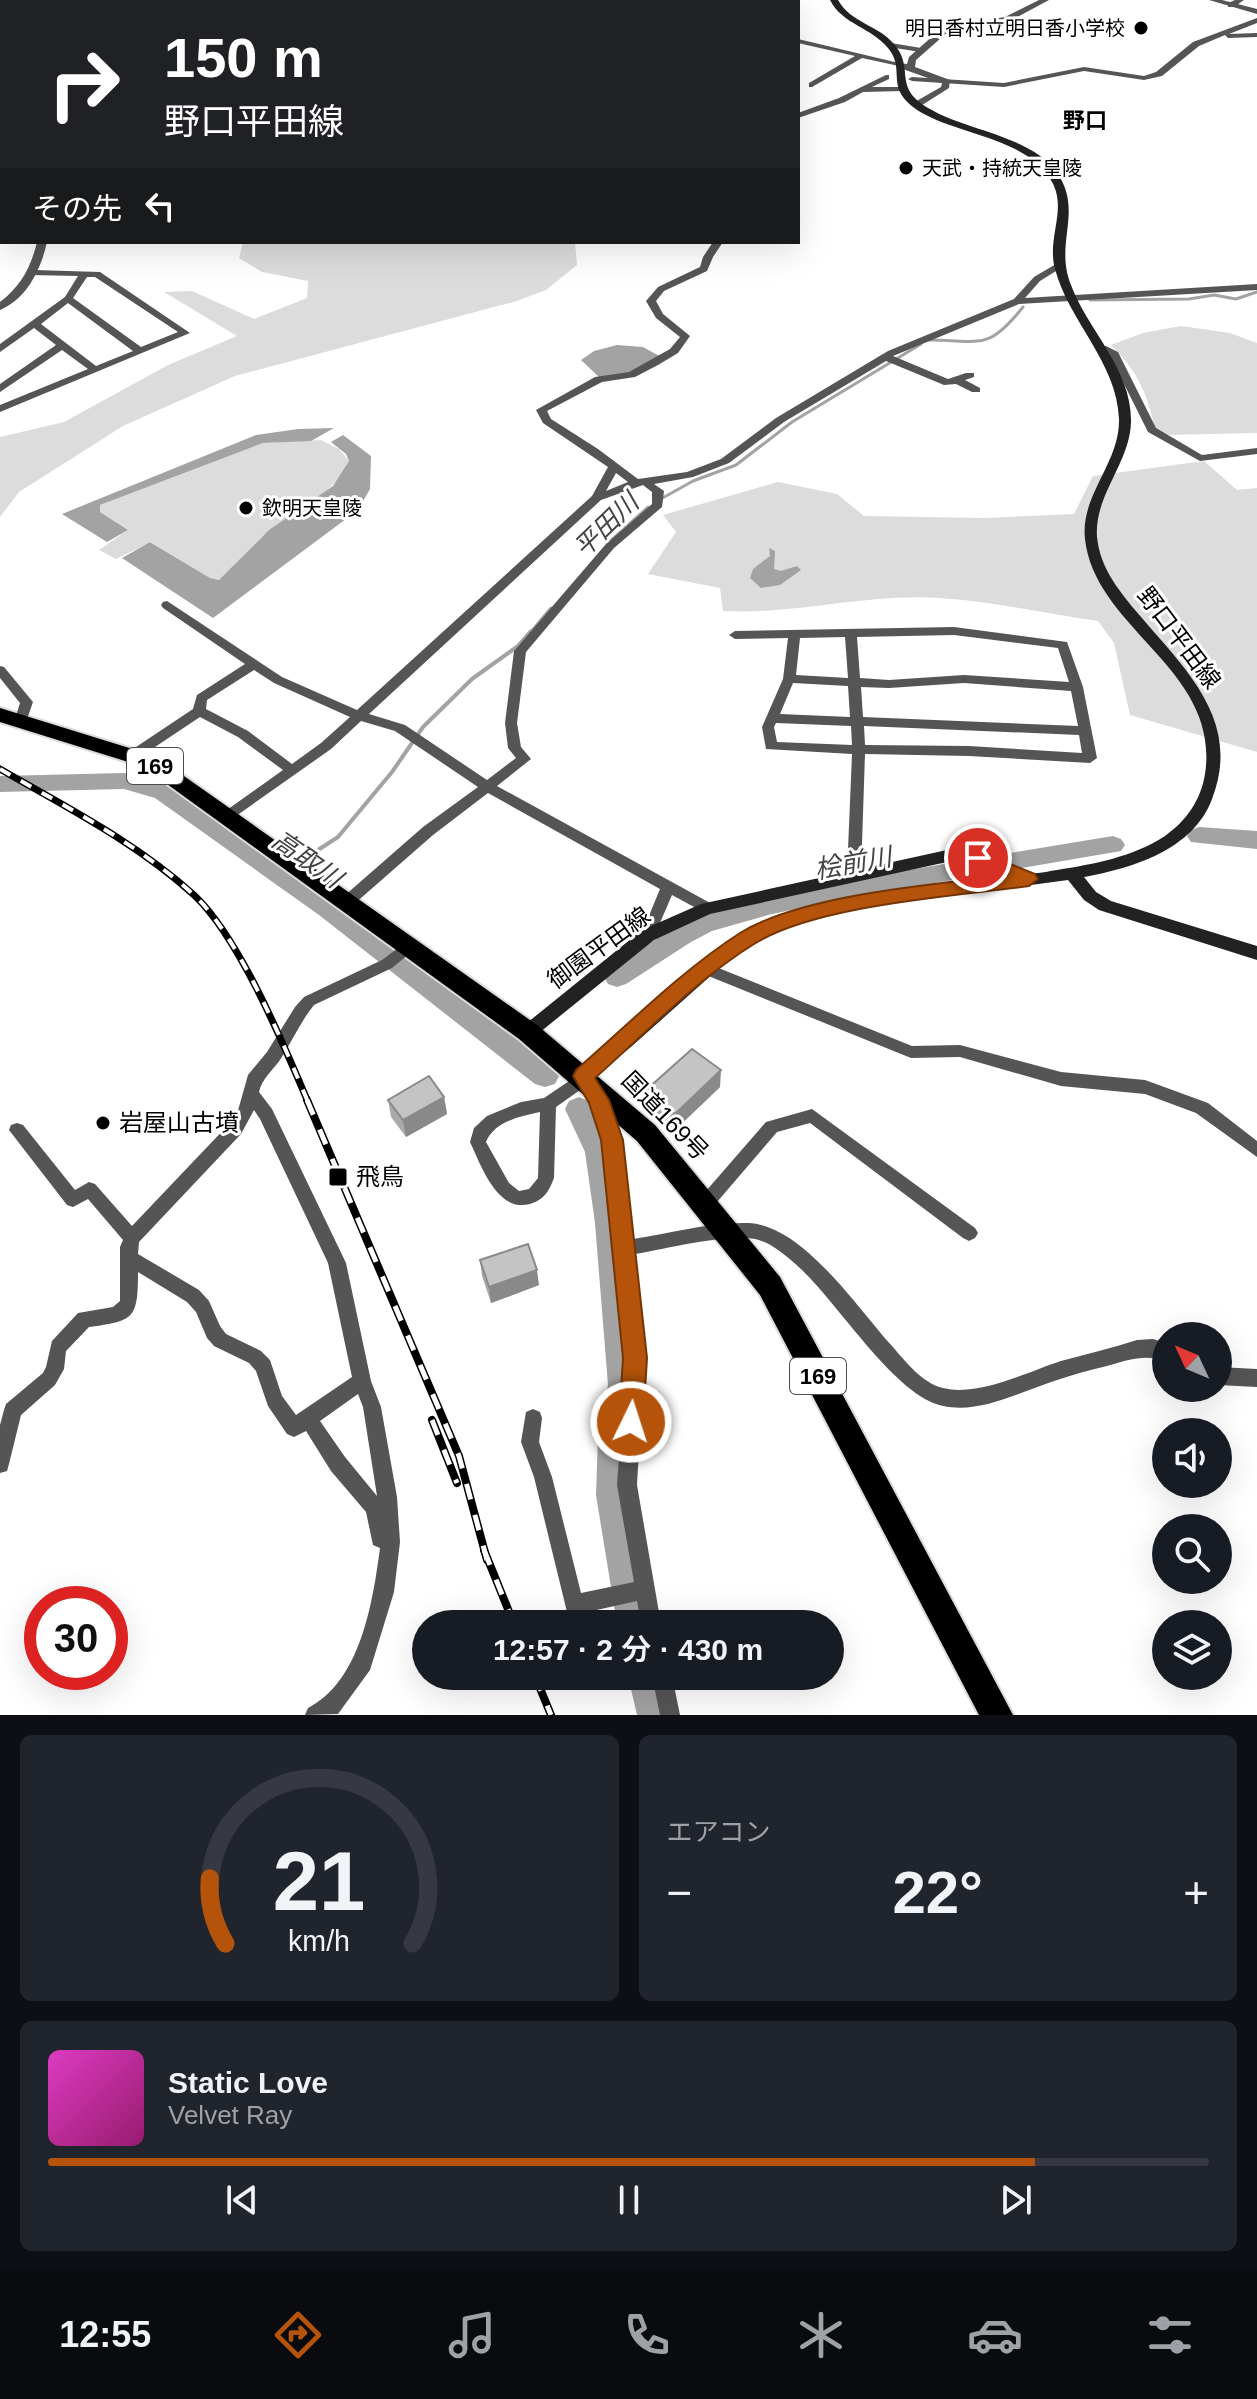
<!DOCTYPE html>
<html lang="ja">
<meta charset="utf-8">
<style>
:root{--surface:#171b24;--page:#20242c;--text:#f1f3f6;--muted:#9ea1a6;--line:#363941;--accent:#b45309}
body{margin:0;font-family:Arial,"Noto Sans JP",sans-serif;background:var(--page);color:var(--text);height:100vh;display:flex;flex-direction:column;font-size:30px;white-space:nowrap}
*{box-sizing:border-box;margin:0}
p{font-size:26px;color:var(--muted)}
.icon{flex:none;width:44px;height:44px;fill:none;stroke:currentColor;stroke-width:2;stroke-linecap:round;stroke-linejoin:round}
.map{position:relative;height:1715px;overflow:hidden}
.sheet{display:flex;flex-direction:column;gap:20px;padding:20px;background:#0d0f14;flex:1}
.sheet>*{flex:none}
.guide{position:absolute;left:0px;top:0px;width:800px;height:244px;box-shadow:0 8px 32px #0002;background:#202124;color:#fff;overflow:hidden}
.needle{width:52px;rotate:314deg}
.fabs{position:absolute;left:1152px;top:1322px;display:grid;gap:16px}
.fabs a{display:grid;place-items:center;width:80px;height:80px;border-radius:50%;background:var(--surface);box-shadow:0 8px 32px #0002;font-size:40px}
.speed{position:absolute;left:24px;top:1586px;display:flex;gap:16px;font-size:40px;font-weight:700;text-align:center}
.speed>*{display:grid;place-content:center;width:104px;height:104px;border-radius:50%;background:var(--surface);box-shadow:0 8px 32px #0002;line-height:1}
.speed .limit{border:12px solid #d22;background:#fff;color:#111}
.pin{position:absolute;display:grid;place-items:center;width:68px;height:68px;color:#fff;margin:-34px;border:4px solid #fff;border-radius:50%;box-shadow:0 2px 8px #0007}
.me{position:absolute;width:88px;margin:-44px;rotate:4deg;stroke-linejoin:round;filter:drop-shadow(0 0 6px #0008)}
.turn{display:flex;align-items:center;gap:28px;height:168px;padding:0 32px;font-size:36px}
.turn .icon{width:104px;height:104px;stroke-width:2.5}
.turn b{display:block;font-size:56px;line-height:68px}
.then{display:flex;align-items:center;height:76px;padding:0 32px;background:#0003;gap:16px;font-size:30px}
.big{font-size:60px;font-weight:600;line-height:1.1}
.sheet .widget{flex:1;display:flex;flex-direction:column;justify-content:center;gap:12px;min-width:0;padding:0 28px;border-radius:12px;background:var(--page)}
.sheet .dial{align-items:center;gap:0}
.dial svg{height:208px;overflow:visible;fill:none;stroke:var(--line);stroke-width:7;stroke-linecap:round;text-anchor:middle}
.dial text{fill:var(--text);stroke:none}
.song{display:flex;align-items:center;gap:24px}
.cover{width:96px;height:96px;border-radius:12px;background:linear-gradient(135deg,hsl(310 70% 55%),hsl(320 70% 35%))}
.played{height:8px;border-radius:4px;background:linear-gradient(90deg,var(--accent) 85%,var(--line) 85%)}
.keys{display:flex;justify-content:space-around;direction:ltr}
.heat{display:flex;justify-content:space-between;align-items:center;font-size:44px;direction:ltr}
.sheet .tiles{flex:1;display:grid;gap:20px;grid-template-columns:1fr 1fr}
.widget:last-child{grid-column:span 2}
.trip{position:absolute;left:412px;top:1610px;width:432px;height:80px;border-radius:40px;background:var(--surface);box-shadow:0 8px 32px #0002;font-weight:600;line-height:80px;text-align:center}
.tab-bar{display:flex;height:128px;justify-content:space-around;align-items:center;background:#090b0e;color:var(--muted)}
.tab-bar .icon{width:56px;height:56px}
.tab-bar .selected{color:var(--accent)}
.tab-bar b{font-size:36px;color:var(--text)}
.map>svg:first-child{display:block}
.green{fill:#dcdcdc}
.water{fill:#a3a3a3}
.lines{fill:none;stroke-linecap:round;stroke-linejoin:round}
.stream-far1{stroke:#a3a3a3;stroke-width:3}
.stream{stroke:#a3a3a3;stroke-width:4}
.river{fill:#a3a3a3;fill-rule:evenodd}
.trunk-casing{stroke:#dbdbdb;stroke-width:4}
.minor{fill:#555;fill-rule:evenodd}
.tertiary{fill:#555;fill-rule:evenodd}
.secondary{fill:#222;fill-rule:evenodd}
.trunk{fill:#000;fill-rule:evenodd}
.rail-far1-casing{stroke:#000;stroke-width:7}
.rail-casing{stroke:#000;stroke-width:8}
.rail-far1{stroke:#fff;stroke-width:4;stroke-dasharray:12;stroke-linecap:butt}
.rail{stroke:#fff;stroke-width:5;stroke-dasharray:16;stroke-linecap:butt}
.wall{fill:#a9a9a9}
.shaded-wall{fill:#898989}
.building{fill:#c4c4c4;stroke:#898989;stroke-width:2}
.route{fill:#b45309;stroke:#753606;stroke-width:2}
.poi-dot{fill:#000;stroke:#fff;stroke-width:3}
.labels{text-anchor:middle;stroke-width:6;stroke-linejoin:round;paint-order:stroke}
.far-poi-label{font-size:20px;fill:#000;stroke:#fff;text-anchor:start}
.far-neighbourhood-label{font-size:22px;font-weight:bold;fill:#000;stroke:#fff}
.shield{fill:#fff;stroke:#4c4c4c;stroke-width:2}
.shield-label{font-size:22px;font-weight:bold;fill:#000}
.street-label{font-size:24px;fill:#000;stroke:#fff}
.poi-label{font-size:24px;fill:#000;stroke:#fff;text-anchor:start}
.water-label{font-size:26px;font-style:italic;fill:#444;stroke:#fff}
</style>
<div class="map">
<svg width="1257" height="1715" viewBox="0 0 1257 1715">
<rect width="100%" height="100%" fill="#fff"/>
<g class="green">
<path d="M243,242H575L577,265L546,290L517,301L235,376L123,426L19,492L0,517V437L64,422L168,365L237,336L164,292L192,291L254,319L307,298L308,281L262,272L239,258Z"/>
<path d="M1181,326L1230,333L1257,343V433L1166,435L1155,428C1146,391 1138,372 1111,345L1143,333Z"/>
<path d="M321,440L339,449L349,461C336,494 294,510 269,531C251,545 237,565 219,580L210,578L151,542L116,559L99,550L128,530L100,512V505L263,443Z"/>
<path d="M1204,461L1237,490L1257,488V752L1130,715L1114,643L1098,621C1046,614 992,601 939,598C867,593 795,615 723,611L720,588L648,574L676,532L663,515L778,482L837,494L864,516L985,518L1074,514L1093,476Z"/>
</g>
<g class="water">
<path d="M617,345L643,347L661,357L629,373L600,378L581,360L594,351Z"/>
<path d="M334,428L311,441L263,443L100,505V512L128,530L107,542L62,514L256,435L298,429Z"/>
<path d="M343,435L371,456L370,489L358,510L213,618L122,558L150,542L210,578L219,580L269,530L333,486L349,461L346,454L331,442Z"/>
<path d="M769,548L775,551L774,569L781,571L797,566L801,570L780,585L761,588L750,578L753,569L770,556Z"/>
</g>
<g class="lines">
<g class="stream-far1">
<path d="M1090,300L1189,299L1214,295L1236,299L1257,292"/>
<path d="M929,340C981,340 987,352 1023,307"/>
<path d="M659,500L693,481L736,465L792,422L921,344"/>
<path d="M607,544L648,507"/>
<path d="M530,633L551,608"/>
</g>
<g class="stream">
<path d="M301,861L338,837L392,772L423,727L472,679L518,646L531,631"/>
<path d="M280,874L290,868"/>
</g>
<g class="river">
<path d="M124,773L171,786L337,901L555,1068L559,1076L555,1084L545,1087L535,1084L319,915L155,798L124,789L0,792V776Z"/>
<path d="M1199,827L1257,831V849L1191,842L1187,836L1191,830Z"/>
<path d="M1113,836L1121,839L1125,845L1121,851L836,900L768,915L712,931L691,942L626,984L617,987L608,984L604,977L608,970L673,928L696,917L768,897L836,882Z"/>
<path d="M579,1097L589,1101L613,1152L625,1223L640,1385L630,1436L628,1495L651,1624H617L596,1495L598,1436L608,1385L595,1223L585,1152L565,1109L569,1101Z"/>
<path d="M628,1676H664L673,1715H637Z"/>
</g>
<defs>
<path id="trunk" d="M0,708L139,751L174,769L537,1025L655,1125L780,1277L1013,1715H979L760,1295L637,1141L519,1039L160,779L125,761L0,722Z"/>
</defs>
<use href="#trunk" class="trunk-casing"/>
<g class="minor">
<path d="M105,0H113L114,2H106Z"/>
<path d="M330,0H340L343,2H333Z"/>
<path d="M534,0H544L547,2H537Z"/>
<path d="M1235,0H1244L1234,7H1228V3Z"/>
<path d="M1257,18V23L1229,34L1257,33V37L1228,38L1225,35L1199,46L1162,76L1144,80L1084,71L1004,87L912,81L908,79L912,77L1004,83L1084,67L1144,76L1156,72L1193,42Z"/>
<rect x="0" y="31" width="2" height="23"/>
<path d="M798,39L903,64L899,66L862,58L812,87H809V83L855,56L798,43Z"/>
<path d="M891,43L921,48L925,50L921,52L888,47V43Z"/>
<path d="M886,75H889V79L872,87H903V91L863,92L845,102L798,118V113L839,98Z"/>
<rect x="0" y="119" width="2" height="5"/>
<path d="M713,242H723L713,257L707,271L664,291L656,301L663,314L690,336L678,353L658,365L635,377L602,382L547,411L551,419L598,449L638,479L687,472L721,459L776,418L888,351L1014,299L1034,277L1056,264L1064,266L1040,281L1025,298L1257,284V290L1019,304L893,356L948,379L966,373H974V377L965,380L980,388V392H972L956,384L944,385L886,361L784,422L729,463L693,477L654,484L664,491L662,507L614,548L526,652L517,723L521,747L531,759L497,786L712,904L714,908L712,912L707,914L672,895L653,939H643L641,935L660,889L488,793L433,835L353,905H343L341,901L343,897L423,827L478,787L395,731L361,721L331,749L229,821L222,816L224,812L283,770L238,737L200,717L137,759H127L125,756L127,753L193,709L197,695L245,664L163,608L161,605L163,602L167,601L282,677L357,710L592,496L608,467L543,423L536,410L595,377L629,372L670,349L680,337L656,318L646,301L658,287L700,267L703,257ZM616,473L628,482L606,491ZM643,485L652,492V504L606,544L514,651L505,723L508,748L516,758L487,780L405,725L369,714L601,500ZM254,670L274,683L350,717L321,743L292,764L248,731L206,709L207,700Z"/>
<path d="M34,270L100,272L190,333L0,412V405L88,369L62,350L0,392V384L56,345L34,328L0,352V344L65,297L78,276L31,275V271ZM87,277H95L178,332L141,347L73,298ZM68,303L133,351L96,366L41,324Z"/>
<path d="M1098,346H1106L1118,352L1156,428L1202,455L1257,448V454L1200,461L1148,432L1110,356L1098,350Z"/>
<path d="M954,627L1067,642L1083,687L1097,758L1090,763L969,756L865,754L861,874L859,878H849L847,874L852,754L766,749L762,727L783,679L788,638L735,639L729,635L735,631ZM954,635L1058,648L1069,682L964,675L889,680L860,678L857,637ZM845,637L848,678L796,675L800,638ZM793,683L848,686L850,717L780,714ZM964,683L1071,691L1078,726L863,717L861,687L889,688ZM776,723L851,726L852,745L777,742L774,727ZM864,726L1079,735L1082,753L969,746L865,745Z"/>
<path d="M0,666L4,667L33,702L25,725L20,726L14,722L20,703L0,678Z"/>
<path d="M410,939L415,941L417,945L415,949L392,968L314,1005C300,1022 292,1042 280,1060C272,1071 262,1079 259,1092L272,1109L346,1263L371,1381L381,1407L397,1497L400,1542L394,1592L370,1670L338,1714L305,1715L308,1708C361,1681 373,1601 380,1548L373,1545L366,1512L331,1471L306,1431L294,1437L287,1434L268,1406L256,1371L249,1363L214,1346L207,1338L196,1312L187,1302L138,1272C138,1319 134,1321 89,1327L66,1351L64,1369L55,1385L21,1415L9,1464L7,1471L0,1473V1425L4,1410L6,1404L43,1373L46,1367L52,1341L78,1313L113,1307L120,1301V1247L123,1240L88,1199L73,1207L67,1205L9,1130L11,1125L17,1123L23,1125L75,1190L89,1182L95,1184L132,1226L229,1124L237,1114L248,1075L267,1052L295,1007L304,997L382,960ZM254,1110L260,1119L328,1263L352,1377L296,1415L282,1396L270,1360L261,1351L226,1334L220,1326L209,1301L199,1290L138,1254L139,1242L241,1134ZM358,1394L363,1407L377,1496L345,1457L320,1421Z"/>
<path d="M706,963L912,1046L960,1045L1061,1072L1145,1080L1208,1103L1257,1141V1157L1196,1113L1145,1094L1061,1086L960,1057L911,1058L701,973L699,969L701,965Z"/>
<path d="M584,1071L590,1073L592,1078L590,1083L556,1107L554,1178C549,1191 544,1200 530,1204C497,1213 481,1165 470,1142L474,1128L487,1116L521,1102L544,1098ZM540,1112L538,1178L529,1189L519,1191L509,1183L486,1142C494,1122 520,1116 540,1112Z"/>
<path d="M595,1088L601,1090L603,1095L620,1140L633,1239C671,1233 710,1222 748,1223C803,1225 858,1309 892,1346C906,1362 922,1383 943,1388C979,1397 1027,1372 1061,1361C1086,1354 1112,1348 1137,1340L1153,1339L1166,1343V1361C1145,1354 1128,1360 1107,1366C1089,1370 1072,1375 1054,1381C1020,1392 980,1414 943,1406C892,1395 835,1296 792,1261C781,1252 769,1242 755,1239C729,1233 664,1249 635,1254L644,1358L637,1485L661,1624H641L637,1601L574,1615L567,1612L534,1477L521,1442L526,1412L533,1409L540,1412L542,1418L539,1442L552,1477L581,1593L634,1582L617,1485L626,1358L617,1248L604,1140L587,1095L589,1090Z"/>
<path d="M812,1109L975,1228L978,1233L975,1238L969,1241L963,1238L810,1123L777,1132L711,1209L705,1211L699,1209L697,1204L699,1199L766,1122Z"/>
<path d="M1218,1367L1257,1369V1387L1218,1385Z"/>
<path d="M652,1676H672L680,1715H660Z"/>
</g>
<g class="tertiary">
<path d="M48,0H57L58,2H49Z"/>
<path d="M380,0H391L393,2H382Z"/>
<path d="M1039,0H1049L1010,21L949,31L916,60L915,67L950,80L949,88L919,107H913V103L941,87L942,83L897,67V63L907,64L909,57L943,27L1005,17Z"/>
<path d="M1209,0H1222L1257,9V14Z"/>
<path d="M37,242H47C41,269 27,299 0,310V302C21,286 31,267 37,242Z"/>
</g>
<g class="secondary">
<path d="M830,0H838C851,23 878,25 894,44C916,70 891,87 930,109C967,131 1033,136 1058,174C1083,213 1054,243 1071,285C1088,331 1132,369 1131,422C1130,463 1094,495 1097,537C1100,567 1117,588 1135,610C1183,667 1243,719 1212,799C1193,850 1133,868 1084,877L1096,892L1111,901L1257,946V960L1099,910L1084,900L1068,880L874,906L821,917L775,932L747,946L725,963L632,1046L589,1081L583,1084L577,1081L574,1076L577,1071C605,1048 634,1025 661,1000C684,978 707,954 735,937C807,893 923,887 1006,876L976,864L947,862L710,914L654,940L534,1037L528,1039L522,1037L519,1032L522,1027L642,930L701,904L947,850C959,851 973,850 985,854C999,860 1016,872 1032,873C1039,874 1049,871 1057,870C1094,864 1133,857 1165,836C1186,821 1201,800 1205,774C1221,669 1095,630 1085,539C1080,495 1120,463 1119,419C1117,362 1069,322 1055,269C1046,236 1070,207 1049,177C1023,139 964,135 926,115C880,90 908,72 888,48C871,27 843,25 830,0Z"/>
<rect x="0" y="181" width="2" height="6"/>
</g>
<use href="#trunk" class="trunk"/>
<defs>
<path id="rail-far1" d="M0,769C66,807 137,843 194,895C239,937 283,1043 308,1102"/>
<g id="rail">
<path d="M307,1100L459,1456L487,1560"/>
<path d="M432,1420L457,1483"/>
<path d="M484,1550L514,1624"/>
<path d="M535,1676L551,1715"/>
</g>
</defs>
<use href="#rail-far1" class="rail-far1-casing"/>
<use href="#rail" class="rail-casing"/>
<use href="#rail-far1" class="rail-far1"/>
<use href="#rail" class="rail"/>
</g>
<g class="wall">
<path d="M720,1087L674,1131L645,1108V1091Z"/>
<path d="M444,1097L447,1114L406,1137L391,1117L388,1100Z"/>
<path d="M480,1260L539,1285L491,1303L482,1276Z"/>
</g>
<g class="shaded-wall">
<path d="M721,1070L720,1087L674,1131L675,1114Z"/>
<path d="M444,1097L447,1114L406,1137L403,1120Z"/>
<path d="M537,1270L539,1285L491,1303L489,1287Z"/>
</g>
<g class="building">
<path d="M692,1049L721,1070L675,1114L645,1091Z"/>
<path d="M429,1076L444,1097L403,1120L388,1100Z"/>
<path d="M528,1244L537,1270L489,1287L480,1260Z"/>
</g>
<path class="route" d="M978,851L1035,874L1038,879L1029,886C955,896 816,905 754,944C696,980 646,1033 595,1078L609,1100L623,1140L647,1358L643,1422L640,1430L631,1433L623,1430L619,1422L623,1358L601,1140L589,1103L573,1076L576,1070C629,1024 681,971 740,933C802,895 929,885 1002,876L971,863L968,858Z"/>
<g class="poi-dot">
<circle cx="1141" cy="28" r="8"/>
<circle cx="906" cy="168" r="8"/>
<circle cx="246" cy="508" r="8"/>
<circle cx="103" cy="1123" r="8"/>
<rect x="328" y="1167" width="20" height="20" rx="4"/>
</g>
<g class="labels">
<g class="far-poi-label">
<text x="1125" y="35" text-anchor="end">明日香村立明日香小学校</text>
<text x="922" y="175">天武・持統天皇陵</text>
<text x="262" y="515">欽明天皇陵</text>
</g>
<g class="far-neighbourhood-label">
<text x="1085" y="128">野口</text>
</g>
<g class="shield">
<rect x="127" y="748" width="56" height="36" rx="6"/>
<rect x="790" y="1358" width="56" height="36" rx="6"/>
</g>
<g class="shield-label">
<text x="155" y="774">169</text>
<text x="818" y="1384">169</text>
</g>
<g class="street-label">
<text transform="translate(1179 638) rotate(53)" y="8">野口平田線</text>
<text transform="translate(599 948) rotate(-36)" y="8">御園平田線</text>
<text transform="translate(665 1116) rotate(46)" y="8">国道169号</text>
</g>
<g class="poi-label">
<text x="119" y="1131">岩屋山古墳</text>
<text x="356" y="1185">飛鳥</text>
</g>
<g class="water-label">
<text transform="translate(606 525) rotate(-44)" y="9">平田川</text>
<text transform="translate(307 859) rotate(35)" y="9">高取川</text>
<text transform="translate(853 863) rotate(-10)" y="9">桧前川</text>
</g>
</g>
</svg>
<div class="fabs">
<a><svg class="needle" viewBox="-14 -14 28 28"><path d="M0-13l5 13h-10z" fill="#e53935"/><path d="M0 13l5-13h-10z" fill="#9ea1a6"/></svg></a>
<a><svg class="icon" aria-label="sound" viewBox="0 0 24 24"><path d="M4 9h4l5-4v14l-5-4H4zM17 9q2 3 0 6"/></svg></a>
<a><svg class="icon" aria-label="search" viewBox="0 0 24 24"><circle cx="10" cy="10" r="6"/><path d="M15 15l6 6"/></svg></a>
<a><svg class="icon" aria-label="layers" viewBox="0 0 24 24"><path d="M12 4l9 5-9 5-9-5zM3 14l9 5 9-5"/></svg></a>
</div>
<div class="speed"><div class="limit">30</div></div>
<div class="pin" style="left:978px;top:858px;background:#d93025"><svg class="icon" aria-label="arrive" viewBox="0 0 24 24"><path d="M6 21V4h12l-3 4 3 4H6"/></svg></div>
<svg class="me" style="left:631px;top:1422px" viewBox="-20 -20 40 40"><circle r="17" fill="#b45309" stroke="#fff" stroke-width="3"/><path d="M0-11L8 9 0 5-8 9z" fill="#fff"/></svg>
<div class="trip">12:57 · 2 分 · 430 m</div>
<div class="guide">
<div class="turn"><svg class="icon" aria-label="right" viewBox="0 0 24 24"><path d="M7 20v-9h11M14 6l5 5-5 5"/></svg><div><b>150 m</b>野口平田線</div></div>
<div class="then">その先<svg class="icon" aria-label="left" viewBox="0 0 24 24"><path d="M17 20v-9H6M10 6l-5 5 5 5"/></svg></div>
</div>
</div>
<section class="sheet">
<div class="tiles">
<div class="widget dial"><svg viewBox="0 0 100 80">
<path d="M14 69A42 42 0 1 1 86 69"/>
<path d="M14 69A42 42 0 0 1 8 44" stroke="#b45309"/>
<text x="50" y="56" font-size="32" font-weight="700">21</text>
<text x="50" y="72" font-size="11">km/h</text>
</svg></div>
<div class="widget"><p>エアコン</p>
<div class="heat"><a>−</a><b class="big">22°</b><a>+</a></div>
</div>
<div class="widget">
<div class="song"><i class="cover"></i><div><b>Static Love</b><p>Velvet Ray</p></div></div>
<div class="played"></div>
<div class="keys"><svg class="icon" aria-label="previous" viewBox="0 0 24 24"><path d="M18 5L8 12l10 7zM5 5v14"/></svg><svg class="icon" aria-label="pause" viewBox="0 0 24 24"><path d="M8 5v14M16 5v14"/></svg><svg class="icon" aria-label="next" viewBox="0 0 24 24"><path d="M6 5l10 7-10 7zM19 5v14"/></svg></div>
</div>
</div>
</section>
<nav class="tab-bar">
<b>12:55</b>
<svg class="icon selected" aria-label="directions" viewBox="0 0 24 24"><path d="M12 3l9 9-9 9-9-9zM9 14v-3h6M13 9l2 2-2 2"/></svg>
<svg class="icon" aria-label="music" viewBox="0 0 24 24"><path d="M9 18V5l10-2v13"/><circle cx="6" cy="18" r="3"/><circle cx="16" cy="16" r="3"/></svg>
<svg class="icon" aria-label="phone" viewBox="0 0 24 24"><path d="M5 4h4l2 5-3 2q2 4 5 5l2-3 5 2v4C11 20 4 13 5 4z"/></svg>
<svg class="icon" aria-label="climate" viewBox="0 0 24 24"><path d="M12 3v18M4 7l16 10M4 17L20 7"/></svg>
<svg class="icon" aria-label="car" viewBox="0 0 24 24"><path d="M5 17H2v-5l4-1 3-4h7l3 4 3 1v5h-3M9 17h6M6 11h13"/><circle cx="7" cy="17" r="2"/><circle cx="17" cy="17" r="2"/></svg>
<svg class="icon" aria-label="filters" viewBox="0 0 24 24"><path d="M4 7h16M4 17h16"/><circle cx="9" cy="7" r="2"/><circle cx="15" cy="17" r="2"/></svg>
</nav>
